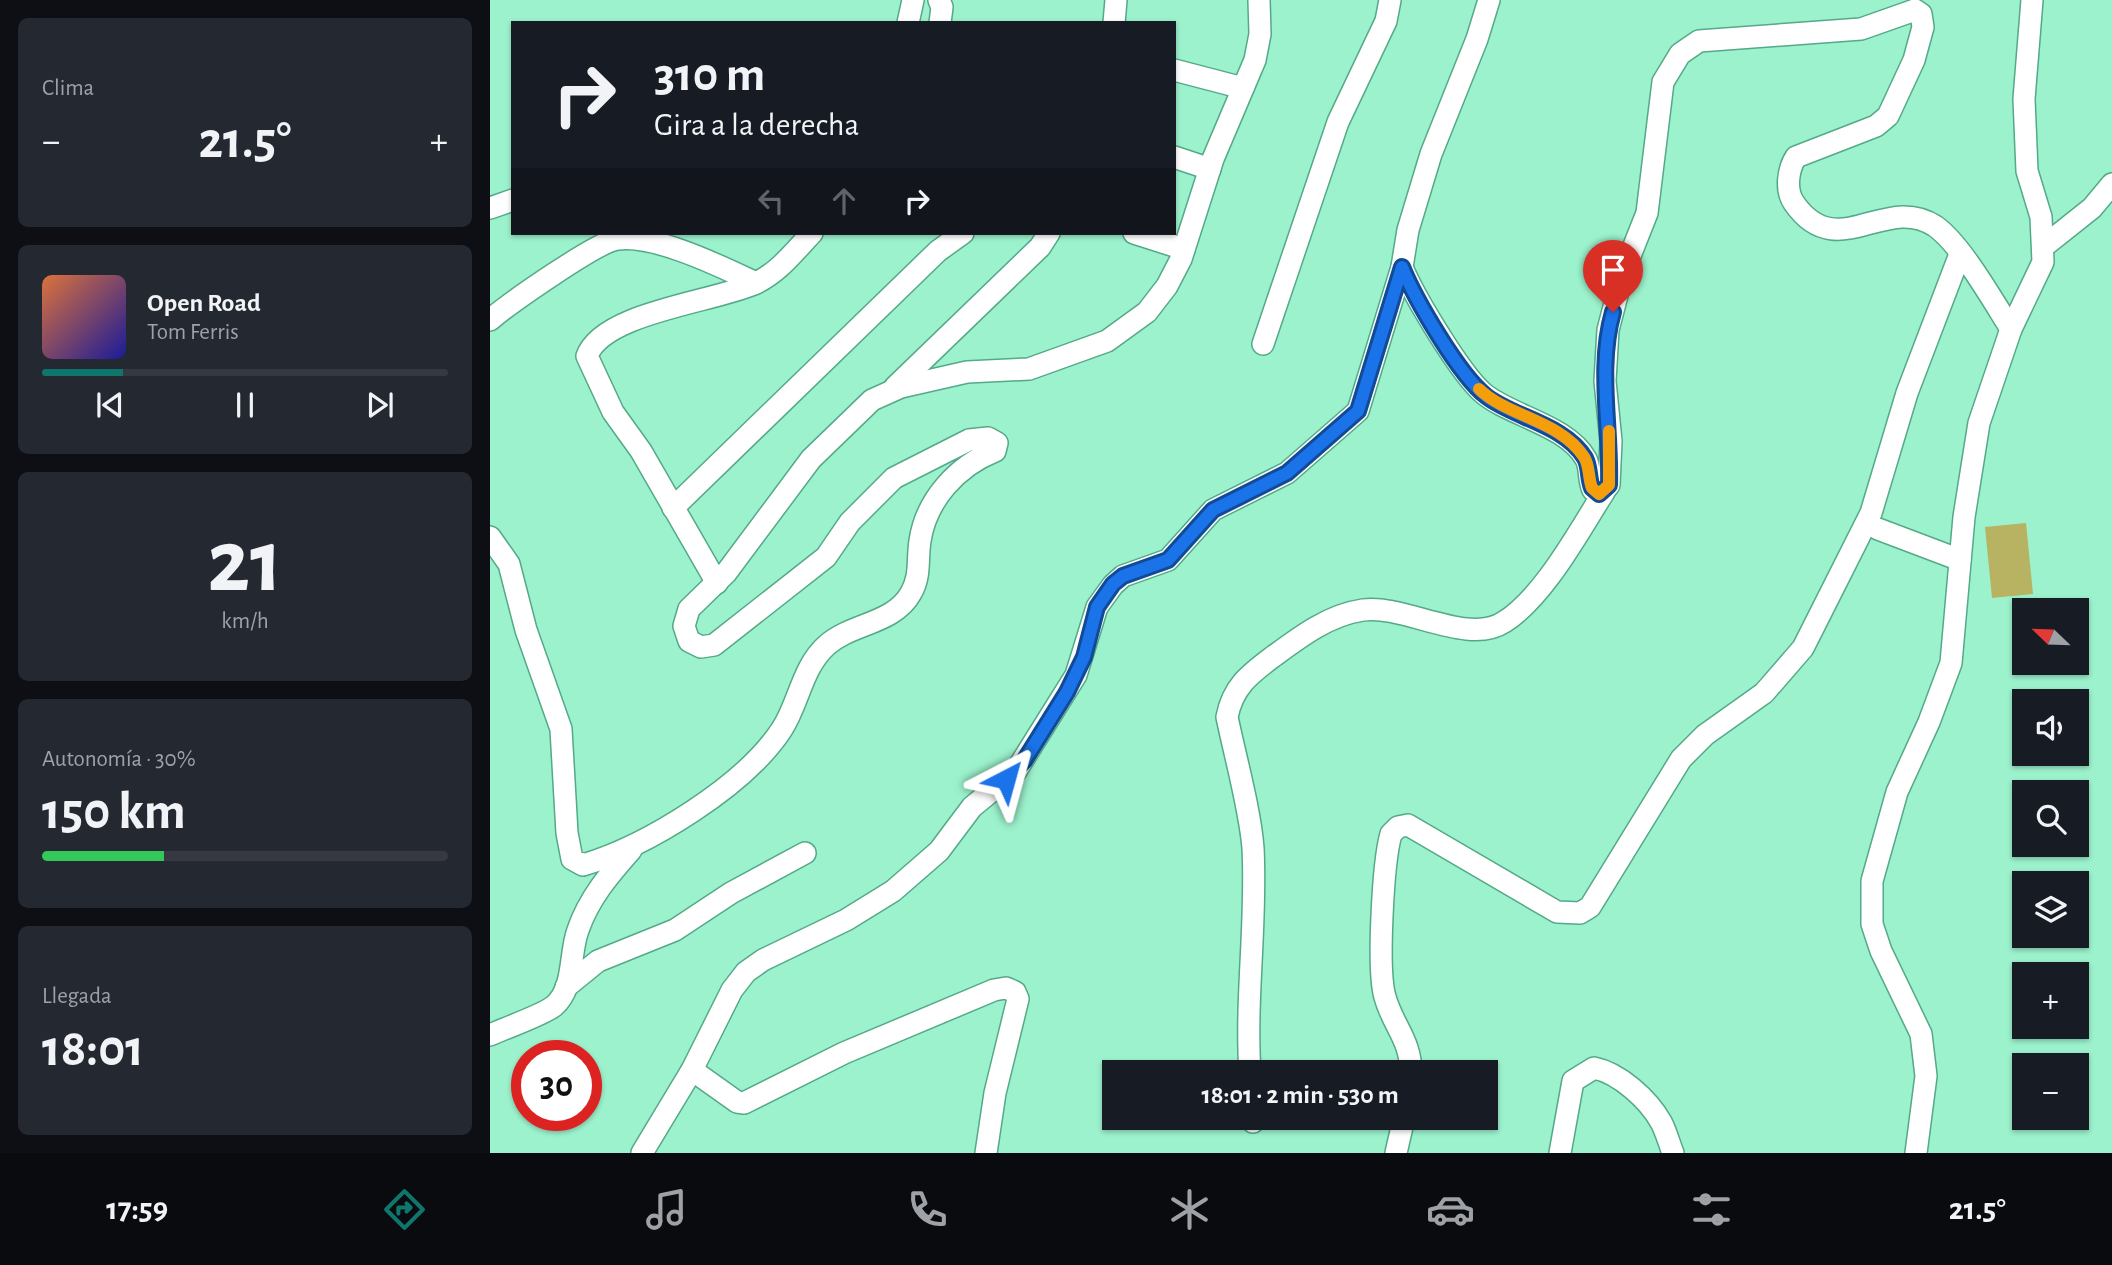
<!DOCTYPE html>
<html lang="es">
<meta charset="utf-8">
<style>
:root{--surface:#171b24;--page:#242831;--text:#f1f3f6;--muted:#9ea1a6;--line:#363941;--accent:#0f766e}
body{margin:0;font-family:"Alegreya Sans",sans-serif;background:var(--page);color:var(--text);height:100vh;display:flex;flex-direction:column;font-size:26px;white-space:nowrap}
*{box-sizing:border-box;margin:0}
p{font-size:23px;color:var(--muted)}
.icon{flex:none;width:38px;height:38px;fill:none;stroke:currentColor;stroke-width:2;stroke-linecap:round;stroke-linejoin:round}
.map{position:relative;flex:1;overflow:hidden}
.details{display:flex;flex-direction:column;gap:18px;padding:18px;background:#0d0f14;width:490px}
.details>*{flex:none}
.banner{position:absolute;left:21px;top:21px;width:665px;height:214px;border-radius:0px;box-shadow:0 2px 5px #0004;background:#171b24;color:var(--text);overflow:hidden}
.needle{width:46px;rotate:293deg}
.fabs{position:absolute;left:1522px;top:598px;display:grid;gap:14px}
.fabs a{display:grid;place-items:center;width:77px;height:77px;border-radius:0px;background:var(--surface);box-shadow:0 2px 5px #0004;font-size:35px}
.speed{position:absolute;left:21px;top:1040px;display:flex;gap:14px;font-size:35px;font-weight:700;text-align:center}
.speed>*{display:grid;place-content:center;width:91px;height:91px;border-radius:50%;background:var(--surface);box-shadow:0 2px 5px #0004;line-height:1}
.speed .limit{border:10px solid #d22;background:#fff;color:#111}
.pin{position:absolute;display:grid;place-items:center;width:60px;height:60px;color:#fff;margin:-72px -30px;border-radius:50% 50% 50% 0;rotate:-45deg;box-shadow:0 0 7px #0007}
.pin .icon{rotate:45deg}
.me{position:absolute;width:77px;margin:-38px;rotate:39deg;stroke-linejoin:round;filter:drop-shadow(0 0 5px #0008)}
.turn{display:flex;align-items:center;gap:24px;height:147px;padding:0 28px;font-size:32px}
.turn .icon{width:91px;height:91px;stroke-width:2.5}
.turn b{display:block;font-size:49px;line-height:60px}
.lanes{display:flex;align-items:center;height:66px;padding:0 28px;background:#0003;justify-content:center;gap:35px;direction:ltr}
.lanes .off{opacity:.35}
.big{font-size:52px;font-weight:700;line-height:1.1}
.details .card{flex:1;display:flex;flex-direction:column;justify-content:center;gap:10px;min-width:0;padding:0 24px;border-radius:10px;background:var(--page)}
.details .dial{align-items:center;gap:0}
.dial b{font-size:91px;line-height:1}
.song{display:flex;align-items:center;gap:21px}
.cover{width:84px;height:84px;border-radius:10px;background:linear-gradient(135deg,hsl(20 70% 55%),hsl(240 70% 35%))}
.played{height:7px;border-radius:4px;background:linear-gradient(90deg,var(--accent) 20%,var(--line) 20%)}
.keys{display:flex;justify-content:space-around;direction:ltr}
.heat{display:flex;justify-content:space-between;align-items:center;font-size:38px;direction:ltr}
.charge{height:10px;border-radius:5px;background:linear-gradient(90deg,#34c759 30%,var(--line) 0)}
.trip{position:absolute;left:612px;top:1060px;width:396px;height:70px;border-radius:0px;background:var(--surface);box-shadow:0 2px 5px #0004;font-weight:700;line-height:70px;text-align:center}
.tabs{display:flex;height:112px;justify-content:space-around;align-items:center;background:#090b0e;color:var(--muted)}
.tabs .icon{width:49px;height:49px}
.tabs .selected{color:var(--accent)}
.tabs b{font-size:32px;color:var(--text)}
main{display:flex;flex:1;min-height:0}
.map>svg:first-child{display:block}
.green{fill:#b8b362}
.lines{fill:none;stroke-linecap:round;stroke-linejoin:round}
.minor-casing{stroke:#54a988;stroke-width:24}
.minor{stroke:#fff;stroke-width:21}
.route-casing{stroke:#114b97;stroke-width:18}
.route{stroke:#1a73e8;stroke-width:12}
.slow{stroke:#f59e0b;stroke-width:12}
</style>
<main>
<section class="details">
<div class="card"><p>Clima</p>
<div class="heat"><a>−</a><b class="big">21.5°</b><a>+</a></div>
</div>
<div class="card">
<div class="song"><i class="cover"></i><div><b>Open Road</b><p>Tom Ferris</p></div></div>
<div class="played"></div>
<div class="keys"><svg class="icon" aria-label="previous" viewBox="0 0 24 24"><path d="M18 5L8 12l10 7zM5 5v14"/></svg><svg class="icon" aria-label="pause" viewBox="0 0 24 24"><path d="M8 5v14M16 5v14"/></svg><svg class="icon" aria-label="next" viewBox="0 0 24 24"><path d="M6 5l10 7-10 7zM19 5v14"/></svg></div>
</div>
<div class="card dial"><b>21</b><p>km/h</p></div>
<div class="card"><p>Autonomía · 30%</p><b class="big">150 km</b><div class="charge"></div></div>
<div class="card"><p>Llegada</p><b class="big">18:01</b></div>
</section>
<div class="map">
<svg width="1622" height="1153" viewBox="0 0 1622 1153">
<rect width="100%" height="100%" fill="#9cf2cd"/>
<path class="green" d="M1536,523L1543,594L1502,598L1495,527Z"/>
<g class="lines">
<defs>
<g id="minor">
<path d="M449,0L452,7L450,23"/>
<path d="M418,23L423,0"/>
<path d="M624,23L626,0"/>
<path d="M684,70L753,88"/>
<path d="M684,157L720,169"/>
<path d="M0,208L23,200"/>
<path d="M644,233L694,249"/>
<path d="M1553,247L1602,208L1622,184"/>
<path d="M912,267C924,296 970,373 993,393C1020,416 1077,425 1096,459C1101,469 1098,480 1103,490L1112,493L1119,485L1121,441L1115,381L1118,330L1132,276L1157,213L1173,82L1190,54L1209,41L1371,29L1425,10L1431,14L1433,27L1424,60L1398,116L1386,126L1306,157C1298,169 1295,190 1304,203C1347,265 1395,193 1445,226C1471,244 1503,301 1521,329"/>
<path d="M0,320C17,305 108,241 128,239C165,234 232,267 266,283"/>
<path d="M773,344L848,122L896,21L900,0"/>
<path d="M405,387L550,247L559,233"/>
<path d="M183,508L448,251L473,233"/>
<path d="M1388,529L1470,560"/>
<path d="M0,537L19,564L36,630L71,729L77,833L82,859L93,865C157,846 255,786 292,729C309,703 312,667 337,645C362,623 404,624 421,593C431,576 427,559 430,541C436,500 467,466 505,451L507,443L498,438L479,440L404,478L360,522L336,557L224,645L211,647L199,641L194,626L199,609L236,573L321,459L382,400L411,387L477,372L539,369L617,341L657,312L677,286L691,259L723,159L765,60L770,34L769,0"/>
<path d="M227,583L151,451L123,412L97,356C113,312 225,302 266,283C289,272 305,251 322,233"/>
<path d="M76,987L108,961L185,930L241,893L315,853"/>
<path d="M0,1035C15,1028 53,1015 64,1006C85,988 79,954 88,930C99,898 119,875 141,850"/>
<path d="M202,1070L247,1102L254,1103L354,1053L504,990L516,988L525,992L528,999L505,1093L496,1153"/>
<path d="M760,1073C755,998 767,923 763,848C760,809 745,756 737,717C743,686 760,674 784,656C811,636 839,615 873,610C914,604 978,646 1014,622C1054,597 1089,531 1114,492"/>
<path d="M921,1073C921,1040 903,1026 895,997C887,970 893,862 901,834L908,827L918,825L1067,912L1090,913L1100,907L1191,759L1215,735L1274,693L1313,648L1381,513L1417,393L1470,254"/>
<path d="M763,1118V1122"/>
<path d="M152,1153L202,1070L242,990L256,972L273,960L356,920L403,891L449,851L482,807L526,771L586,675L607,607L623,585L633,576L678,560L723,510L797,473L868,411L912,267L918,230L941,154L987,39L999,0"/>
<path d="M906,1153L914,1118"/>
<path d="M1070,1153L1083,1081L1104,1068C1129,1073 1158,1099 1171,1122C1176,1131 1179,1143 1183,1153"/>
<path d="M1426,1153L1436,1076L1431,1034L1391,951L1382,924V881L1407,792L1439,722L1461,663L1474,517L1489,423L1521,329L1553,262L1551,217L1537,171L1534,99L1542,0"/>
</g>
</defs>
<use href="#minor" class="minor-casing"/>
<use href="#minor" class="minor"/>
</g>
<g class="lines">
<defs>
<path id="route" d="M516,779L534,761L577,692L594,657L607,607L623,584L633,576L678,560L723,510L797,473L868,411L912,267C925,299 969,375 996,396C1024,418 1074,424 1095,458C1100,467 1098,478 1102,488L1109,494L1119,485C1121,427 1107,368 1123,312"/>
</defs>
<use href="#route" class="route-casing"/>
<use href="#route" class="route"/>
<path class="slow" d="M989,389C1018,417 1070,420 1094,457C1100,466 1098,478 1102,488L1109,494L1119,485V431"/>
</g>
</svg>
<div class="fabs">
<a><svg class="needle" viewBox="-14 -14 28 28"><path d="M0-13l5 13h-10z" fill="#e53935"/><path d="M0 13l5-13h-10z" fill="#9ea1a6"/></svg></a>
<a><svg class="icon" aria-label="sound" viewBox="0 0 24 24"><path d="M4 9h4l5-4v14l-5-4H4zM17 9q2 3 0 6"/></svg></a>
<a><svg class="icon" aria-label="search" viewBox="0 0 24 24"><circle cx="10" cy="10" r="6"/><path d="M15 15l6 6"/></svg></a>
<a><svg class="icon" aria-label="layers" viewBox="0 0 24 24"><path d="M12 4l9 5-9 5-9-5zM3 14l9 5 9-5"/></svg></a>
<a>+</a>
<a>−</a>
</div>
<div class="speed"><div class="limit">30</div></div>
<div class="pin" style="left:1123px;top:312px;background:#d93025"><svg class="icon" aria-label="arrive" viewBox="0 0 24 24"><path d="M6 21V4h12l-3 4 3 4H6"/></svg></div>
<svg class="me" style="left:516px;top:779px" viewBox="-20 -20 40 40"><path d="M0-17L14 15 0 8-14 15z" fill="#1a73e8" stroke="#fff" stroke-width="4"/></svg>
<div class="trip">18:01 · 2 min · 530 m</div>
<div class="banner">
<div class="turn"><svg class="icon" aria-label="right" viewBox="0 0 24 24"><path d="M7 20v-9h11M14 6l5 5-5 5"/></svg><div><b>310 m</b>Gira a la derecha</div></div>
<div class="lanes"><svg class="icon off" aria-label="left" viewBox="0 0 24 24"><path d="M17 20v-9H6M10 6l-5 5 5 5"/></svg><svg class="icon off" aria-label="ahead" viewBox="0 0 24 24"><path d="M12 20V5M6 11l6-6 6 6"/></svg><svg class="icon" aria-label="right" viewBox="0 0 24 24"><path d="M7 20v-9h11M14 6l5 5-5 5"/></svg></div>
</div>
</div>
</main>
<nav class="tabs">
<b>17:59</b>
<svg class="icon selected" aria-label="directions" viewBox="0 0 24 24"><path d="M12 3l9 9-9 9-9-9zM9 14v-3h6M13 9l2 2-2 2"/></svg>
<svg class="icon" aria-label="music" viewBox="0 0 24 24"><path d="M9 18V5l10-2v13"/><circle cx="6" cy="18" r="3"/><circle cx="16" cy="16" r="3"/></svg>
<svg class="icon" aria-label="phone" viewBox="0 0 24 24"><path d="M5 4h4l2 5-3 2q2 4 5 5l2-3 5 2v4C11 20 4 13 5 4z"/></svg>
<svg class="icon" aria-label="climate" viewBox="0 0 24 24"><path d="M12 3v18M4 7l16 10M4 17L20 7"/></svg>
<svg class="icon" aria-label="car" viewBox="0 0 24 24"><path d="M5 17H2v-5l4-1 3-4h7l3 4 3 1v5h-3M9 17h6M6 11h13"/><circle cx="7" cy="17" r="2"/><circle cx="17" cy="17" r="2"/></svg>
<svg class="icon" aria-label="filters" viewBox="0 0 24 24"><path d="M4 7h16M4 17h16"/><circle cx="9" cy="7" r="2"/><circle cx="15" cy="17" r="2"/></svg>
<b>21.5°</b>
</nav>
